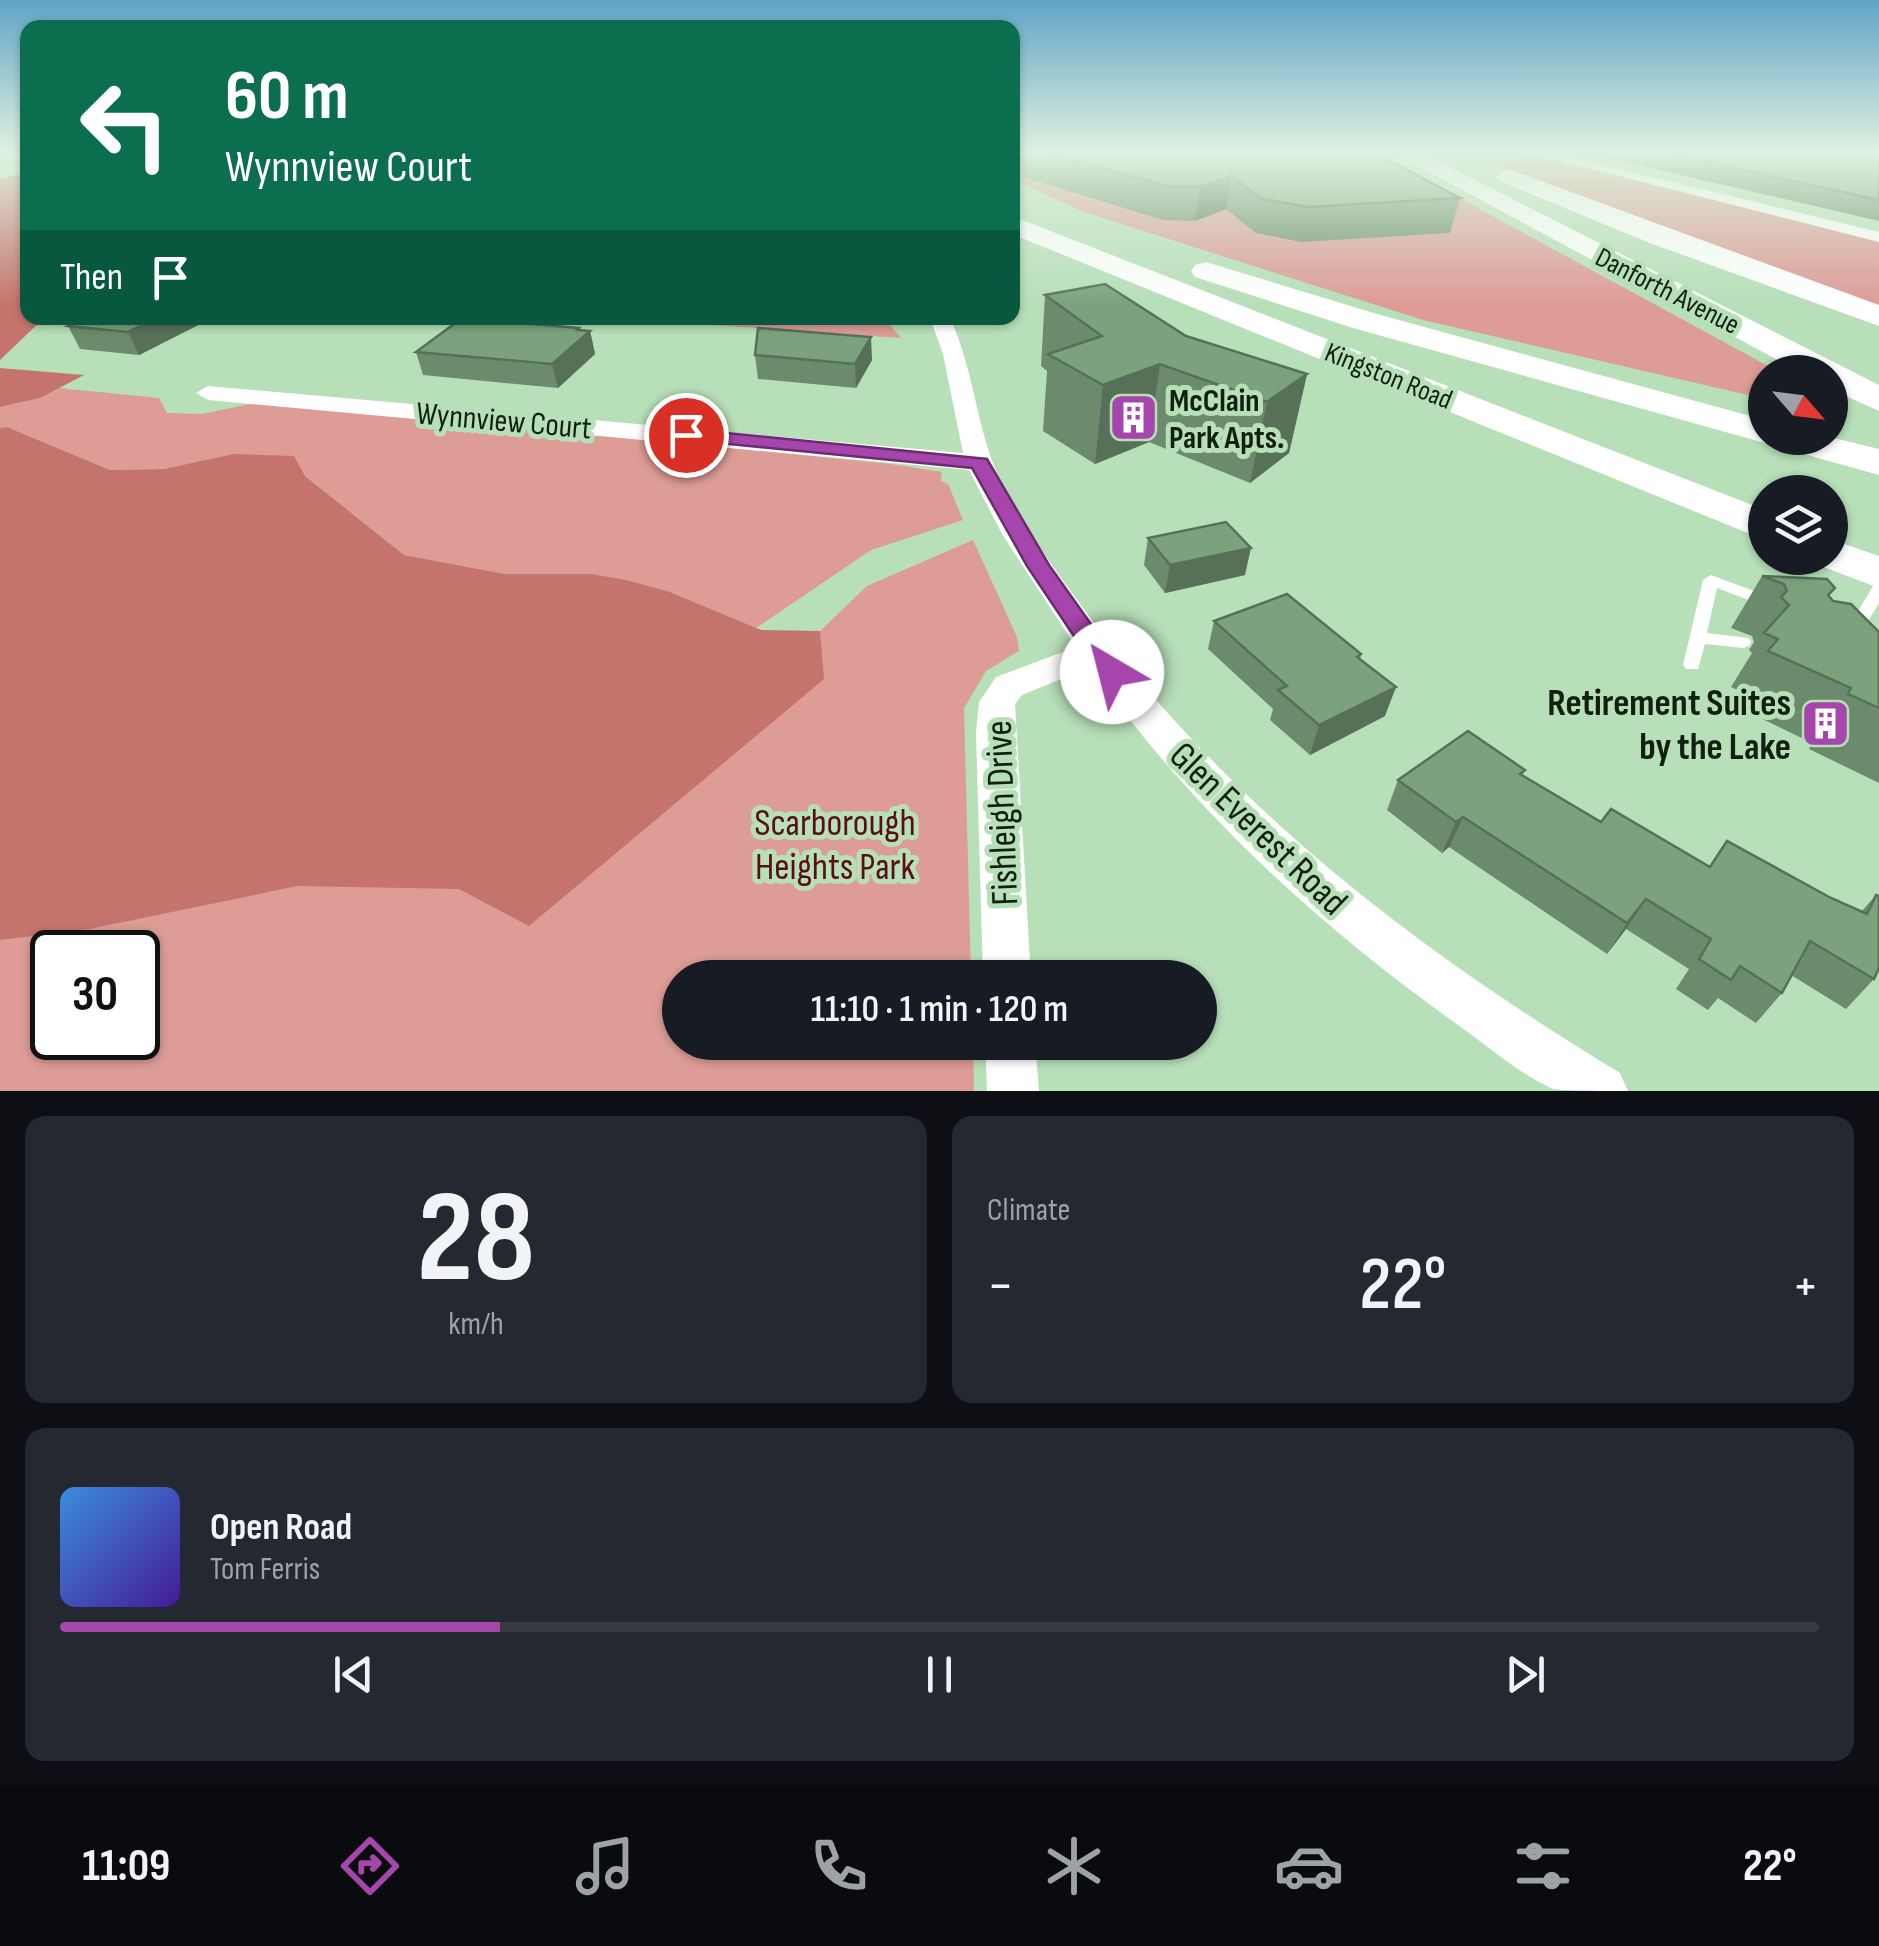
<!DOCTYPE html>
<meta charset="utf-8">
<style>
:root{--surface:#171b24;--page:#242831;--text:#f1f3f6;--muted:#9ea1a6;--line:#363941;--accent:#a645ac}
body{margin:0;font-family:"Sofia Sans Condensed",sans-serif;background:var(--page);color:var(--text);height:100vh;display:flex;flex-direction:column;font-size:38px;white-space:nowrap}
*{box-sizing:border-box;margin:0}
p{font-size:32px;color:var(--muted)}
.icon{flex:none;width:55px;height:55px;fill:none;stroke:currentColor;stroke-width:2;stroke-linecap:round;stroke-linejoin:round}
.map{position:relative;height:1091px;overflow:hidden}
.panel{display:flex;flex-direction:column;gap:25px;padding:25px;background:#0d0f14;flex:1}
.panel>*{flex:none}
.hud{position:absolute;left:20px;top:20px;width:1000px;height:305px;border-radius:20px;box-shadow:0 2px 8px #0004;background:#0b6e4f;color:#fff;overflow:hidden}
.needle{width:65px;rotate:118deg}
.controls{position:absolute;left:1748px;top:355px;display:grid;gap:20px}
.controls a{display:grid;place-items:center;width:100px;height:100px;border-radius:50%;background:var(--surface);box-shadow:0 2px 8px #0004;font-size:50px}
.speed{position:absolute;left:30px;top:930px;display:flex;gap:20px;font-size:50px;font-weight:700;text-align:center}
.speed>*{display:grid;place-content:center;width:130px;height:130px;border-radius:50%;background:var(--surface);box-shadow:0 2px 8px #0004;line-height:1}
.speed .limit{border:5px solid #111;border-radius:15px;background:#fff;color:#111}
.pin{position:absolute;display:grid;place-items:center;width:85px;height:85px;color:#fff;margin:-42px;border:5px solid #fff;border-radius:50%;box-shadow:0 2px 10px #0007}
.me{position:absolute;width:110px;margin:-55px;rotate:323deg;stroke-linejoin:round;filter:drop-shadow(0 0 8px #0008)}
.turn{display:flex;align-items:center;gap:35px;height:210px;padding:0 40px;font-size:45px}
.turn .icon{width:130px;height:130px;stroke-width:2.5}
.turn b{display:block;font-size:70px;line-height:85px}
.then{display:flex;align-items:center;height:95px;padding:0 40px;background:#0003;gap:20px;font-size:38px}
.big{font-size:75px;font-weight:600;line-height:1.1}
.panel .card{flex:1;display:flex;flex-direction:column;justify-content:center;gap:15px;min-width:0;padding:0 35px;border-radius:20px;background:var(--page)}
.panel .dial{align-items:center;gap:0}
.dial b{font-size:130px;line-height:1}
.song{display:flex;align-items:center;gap:30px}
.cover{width:120px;height:120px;border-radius:15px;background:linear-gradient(135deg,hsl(210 70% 55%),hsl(260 70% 35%))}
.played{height:10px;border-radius:5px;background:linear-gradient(90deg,var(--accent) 25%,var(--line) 25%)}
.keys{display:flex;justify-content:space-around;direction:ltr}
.heat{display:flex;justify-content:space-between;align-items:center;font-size:55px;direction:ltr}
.panel .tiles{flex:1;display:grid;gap:25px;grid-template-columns:1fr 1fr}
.card:last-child{grid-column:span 2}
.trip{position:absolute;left:662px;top:960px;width:555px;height:100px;border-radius:50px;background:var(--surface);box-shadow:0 2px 8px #0004;font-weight:600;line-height:100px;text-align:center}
.tab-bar{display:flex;height:160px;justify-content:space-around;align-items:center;background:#090b0e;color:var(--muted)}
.tab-bar .icon{width:70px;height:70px}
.tab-bar .on{color:var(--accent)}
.tab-bar b{font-size:45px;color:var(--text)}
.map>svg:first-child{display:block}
.green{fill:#dd9c96;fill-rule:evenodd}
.forest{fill:#c5746d}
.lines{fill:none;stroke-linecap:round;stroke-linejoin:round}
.lane{fill:#fff;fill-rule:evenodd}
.street{fill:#fff;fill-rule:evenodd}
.primary{fill:#fff;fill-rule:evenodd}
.wall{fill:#6b8b6c}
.shaded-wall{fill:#577158}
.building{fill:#7ca27d;stroke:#577158;stroke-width:2.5}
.route{fill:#a645ac;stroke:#6c2d70;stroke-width:2.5}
.labels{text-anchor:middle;stroke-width:10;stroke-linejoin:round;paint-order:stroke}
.far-street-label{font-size:28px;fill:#122012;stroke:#b7dfb8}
.poi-label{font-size:32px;font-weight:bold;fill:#122012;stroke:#b7dfb8;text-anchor:start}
.street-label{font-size:32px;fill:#122012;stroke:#b7dfb8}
.near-poi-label{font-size:38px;font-weight:bold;fill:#122012;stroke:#b7dfb8;text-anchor:end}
.near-street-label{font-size:38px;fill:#122012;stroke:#b7dfb8}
.near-park-label{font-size:38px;fill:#590e10;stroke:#b7dfb8}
</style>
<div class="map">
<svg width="1879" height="1091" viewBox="0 0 1879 1091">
<rect width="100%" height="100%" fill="#b7dfb8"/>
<g class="green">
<path d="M1013,152H1375L1779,372H1765V399L1423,320L1084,212L1013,179Z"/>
<path d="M1466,152H1519L1879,241V309L1572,197Z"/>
<path d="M611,318H884L901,338Z"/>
<path d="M59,388L159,398L167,413L202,414L265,401L891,464L942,472L941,481L948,484L963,520L871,550L756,628L670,592L505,574L404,555L349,511L342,510L344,507L305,476L233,454L164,469L110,470L7,427L0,428V407L40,398Z"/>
<path d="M973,540L1017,637L1019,651L986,671L964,708L971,977L680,978V1042L973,1043L974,1091H0V899L269,892L298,886L823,679L820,631L867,586ZM52,952H138V1038H52Z"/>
</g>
<g class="forest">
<path d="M27,172L28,318H44L0,360V179Z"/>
<path d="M0,368L84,375L40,398L0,407Z"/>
<path d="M7,427L110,470L164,469L233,454L294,456L305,476L404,555L505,574H591L626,580L670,592L761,630L820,631L824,679L529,926L459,889L298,886L89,929L0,940V428Z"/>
</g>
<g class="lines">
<g class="lane">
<path d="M1711,575L1773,598L1775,602L1767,607L1717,588L1707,633L1749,638L1751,642L1749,646L1743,648L1705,644L1698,669H1686L1683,665L1703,580Z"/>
<path d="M1879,584V603L1861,633L1859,637H1847L1845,633L1873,586Z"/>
</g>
<g class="street">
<path d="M1526,152H1549L1879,232V242Z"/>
<path d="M930,318H950C975,371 976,431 1002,484C1027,533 1061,578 1094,623C1236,812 1419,951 1620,1073L1628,1091C1607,1091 1571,1091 1553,1089C1519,1074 1488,1046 1458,1025C1320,927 1188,807 1091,667L1022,695L1015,704L1031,978H983L976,732L979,702L996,677L1076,647L1002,534L969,470L208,400L196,393L208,386L963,453L943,354Z"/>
<path d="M985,1042H1035L1039,1091H987Z"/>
</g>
<g class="primary">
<path d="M1392,152H1420L1879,385V411L1830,389V372H1800Z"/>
<path d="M1508,169L1879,305V326L1650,243L1499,181L1496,176Z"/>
<path d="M1012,216L1765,510V540L1012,234Z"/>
<path d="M1206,262L1377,314L1765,420V438L1830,437L1879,449V475L1353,328L1195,277L1191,271L1195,265Z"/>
<path d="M1830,539L1879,556V588L1813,563L1809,558H1830Z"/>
</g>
</g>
<g class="wall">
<path d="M1024,152H1373L1460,198L1450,233L1301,242L1256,233L1226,209L1195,221L1163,220L1023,177Z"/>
<path d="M1582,152H1879V221Z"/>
<path d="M1045,295L1307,374L1289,453L1250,483L1149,442L1095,464L1043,431L1047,371L1041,366Z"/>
<path d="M212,318L139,355L80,349L68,326Z"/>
<path d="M580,330L590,331L595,354L558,388L423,375L416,352Z"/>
<path d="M755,355L872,360L856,388L758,379Z"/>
<path d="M1148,538L1245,575L1165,593L1144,565Z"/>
<path d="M1762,576L1835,588L1829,596L1833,601L1879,632V783L1809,749L1812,743L1734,705L1742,692L1731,687L1752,653L1749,650L1754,642L1752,636L1731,628Z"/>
<path d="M1214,621L1361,654L1360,659L1385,716L1310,755L1270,720L1273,709L1208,649Z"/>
<path d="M1525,770L1522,775L1601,822L1709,867L1831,898L1862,911L1876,895L1874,979L1846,1009L1791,975L1782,993L1756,1023L1718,998L1708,1010L1676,989L1689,969L1626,929L1607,954L1449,847L1442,853L1387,810L1398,780Z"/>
</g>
<g class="shaded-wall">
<path d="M1231,176L1226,209L1195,221L1200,187Z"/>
<path d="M157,318H212L139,355L128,332Z"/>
<path d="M579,328L582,338L590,331L595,354L558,388L552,364Z"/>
<path d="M871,337L872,360L856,388L855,364Z"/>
<path d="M1160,364L1149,442L1095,464L1103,385Z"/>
<path d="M1307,374L1289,453L1250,483L1267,402Z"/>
<path d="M1251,548L1245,575L1165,593L1170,565Z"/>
<path d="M1396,687L1385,716L1310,755L1319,725Z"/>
<path d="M1463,817L1449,847L1442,853L1456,822Z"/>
<path d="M1646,899L1626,929L1607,954L1627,923Z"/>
</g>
<g class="building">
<path d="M1044,152H1373L1460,198L1308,207L1262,199L1231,176L1200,187L1167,186Z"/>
<path d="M1662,152H1879V200Z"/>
<path d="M1105,284L1186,336L1307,374L1267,402L1160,364L1103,385L1048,354L1102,336L1045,295Z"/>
<path d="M86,318H157L128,332L68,326Z"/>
<path d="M462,318L579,328L577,330L590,331L552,364L416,352Z"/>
<path d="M758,328L871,337L855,364L755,355Z"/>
<path d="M1226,522L1251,548L1170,565L1148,538Z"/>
<path d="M1762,576L1827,579L1835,588L1828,595L1833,601L1851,604L1879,632V708L1848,694L1851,688L1768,651L1778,639L1764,633L1789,605L1781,597L1787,591L1784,584Z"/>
<path d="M1287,594L1361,654L1357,657L1396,687L1319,725L1278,690L1287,686L1214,621Z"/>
<path d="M1468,731L1525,770L1520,774L1601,822L1611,809L1710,867L1727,841L1831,898L1867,914L1876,895L1879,896V968L1874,979L1810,941L1782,993L1740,966L1731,980L1699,959L1711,939L1646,899L1627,923L1463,817L1456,822L1398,780Z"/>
</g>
<linearGradient id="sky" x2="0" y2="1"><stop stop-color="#61a4c8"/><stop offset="0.5" stop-color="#dff1df"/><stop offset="1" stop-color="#dff1df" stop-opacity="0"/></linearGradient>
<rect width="1879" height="304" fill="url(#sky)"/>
<path class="route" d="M686,429L987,459L1049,565L1125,672L1121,678H1102L1027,566L972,468L679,439L676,435Z"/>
<defs>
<symbol id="building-square" viewBox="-11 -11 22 22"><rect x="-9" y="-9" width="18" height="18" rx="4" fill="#a645ac" stroke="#b7dfb8"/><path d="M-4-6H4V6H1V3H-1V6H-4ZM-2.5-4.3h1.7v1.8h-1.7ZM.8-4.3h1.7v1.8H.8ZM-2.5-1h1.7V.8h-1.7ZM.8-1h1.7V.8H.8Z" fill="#fff"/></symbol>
</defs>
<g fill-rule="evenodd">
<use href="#building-square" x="1106" y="390" width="55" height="55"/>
<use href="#building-square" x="1798" y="696" width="55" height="55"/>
</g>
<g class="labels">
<g class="far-street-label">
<text transform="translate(1668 290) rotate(27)" y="10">Danforth Avenue</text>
<text transform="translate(1389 375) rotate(22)" y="10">Kingston Road</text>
</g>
<g class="poi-label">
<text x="1169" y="411">McClain<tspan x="1169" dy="37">Park Apts.</tspan></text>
</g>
<g class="street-label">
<text transform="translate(504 420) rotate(5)" y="11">Wynnview Court</text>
</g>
<g class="near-poi-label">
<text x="1791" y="715">Retirement Suites<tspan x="1791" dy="44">by the Lake</tspan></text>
</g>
<g class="near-street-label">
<text transform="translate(1001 813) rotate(-92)" y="13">Fishleigh Drive</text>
<text transform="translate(1259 828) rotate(44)" y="13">Glen Everest Road</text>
</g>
<g class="near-park-label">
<text x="835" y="835">Scarborough<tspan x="835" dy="44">Heights Park</tspan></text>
</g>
</g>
</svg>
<div class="controls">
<a><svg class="needle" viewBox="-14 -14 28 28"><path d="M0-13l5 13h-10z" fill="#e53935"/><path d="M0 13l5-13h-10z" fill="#9ea1a6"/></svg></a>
<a><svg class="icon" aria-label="layers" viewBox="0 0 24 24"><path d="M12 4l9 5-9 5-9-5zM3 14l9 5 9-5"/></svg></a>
</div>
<div class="speed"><div class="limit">30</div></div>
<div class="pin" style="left:686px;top:435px;background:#d93025"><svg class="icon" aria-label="arrive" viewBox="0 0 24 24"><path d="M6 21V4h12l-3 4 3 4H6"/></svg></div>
<svg class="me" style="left:1112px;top:672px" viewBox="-20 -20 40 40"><circle r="19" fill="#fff"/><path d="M0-13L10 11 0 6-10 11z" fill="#a645ac"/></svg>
<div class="trip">11:10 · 1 min · 120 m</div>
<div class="hud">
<div class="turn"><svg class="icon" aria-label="left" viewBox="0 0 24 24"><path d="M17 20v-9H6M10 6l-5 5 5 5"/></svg><div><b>60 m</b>Wynnview Court</div></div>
<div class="then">Then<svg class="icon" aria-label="arrive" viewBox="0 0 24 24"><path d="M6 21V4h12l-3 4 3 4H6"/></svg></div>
</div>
</div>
<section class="panel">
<div class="tiles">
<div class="card dial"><b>28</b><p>km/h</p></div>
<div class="card"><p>Climate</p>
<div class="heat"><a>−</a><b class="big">22°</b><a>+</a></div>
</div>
<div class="card">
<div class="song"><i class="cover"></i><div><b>Open Road</b><p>Tom Ferris</p></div></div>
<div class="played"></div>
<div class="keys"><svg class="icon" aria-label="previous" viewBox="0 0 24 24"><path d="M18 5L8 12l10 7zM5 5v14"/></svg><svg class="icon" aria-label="pause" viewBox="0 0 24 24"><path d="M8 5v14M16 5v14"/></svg><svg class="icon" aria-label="next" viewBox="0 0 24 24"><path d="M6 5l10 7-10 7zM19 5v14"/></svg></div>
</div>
</div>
</section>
<nav class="tab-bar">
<b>11:09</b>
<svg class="icon on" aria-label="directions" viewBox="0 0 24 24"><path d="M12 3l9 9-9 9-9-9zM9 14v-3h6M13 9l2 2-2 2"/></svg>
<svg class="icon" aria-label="music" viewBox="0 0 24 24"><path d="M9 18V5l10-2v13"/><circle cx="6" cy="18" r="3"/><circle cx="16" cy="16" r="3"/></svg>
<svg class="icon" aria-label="phone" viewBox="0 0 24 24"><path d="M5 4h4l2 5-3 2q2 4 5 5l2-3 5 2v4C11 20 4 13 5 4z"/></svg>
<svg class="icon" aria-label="climate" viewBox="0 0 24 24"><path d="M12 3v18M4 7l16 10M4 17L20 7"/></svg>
<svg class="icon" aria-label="car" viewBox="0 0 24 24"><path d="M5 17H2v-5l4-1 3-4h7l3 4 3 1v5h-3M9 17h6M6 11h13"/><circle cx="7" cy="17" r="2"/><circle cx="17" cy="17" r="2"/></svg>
<svg class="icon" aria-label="filters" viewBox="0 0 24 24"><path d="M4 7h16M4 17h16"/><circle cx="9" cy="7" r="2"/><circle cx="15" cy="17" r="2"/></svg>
<b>22°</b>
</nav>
